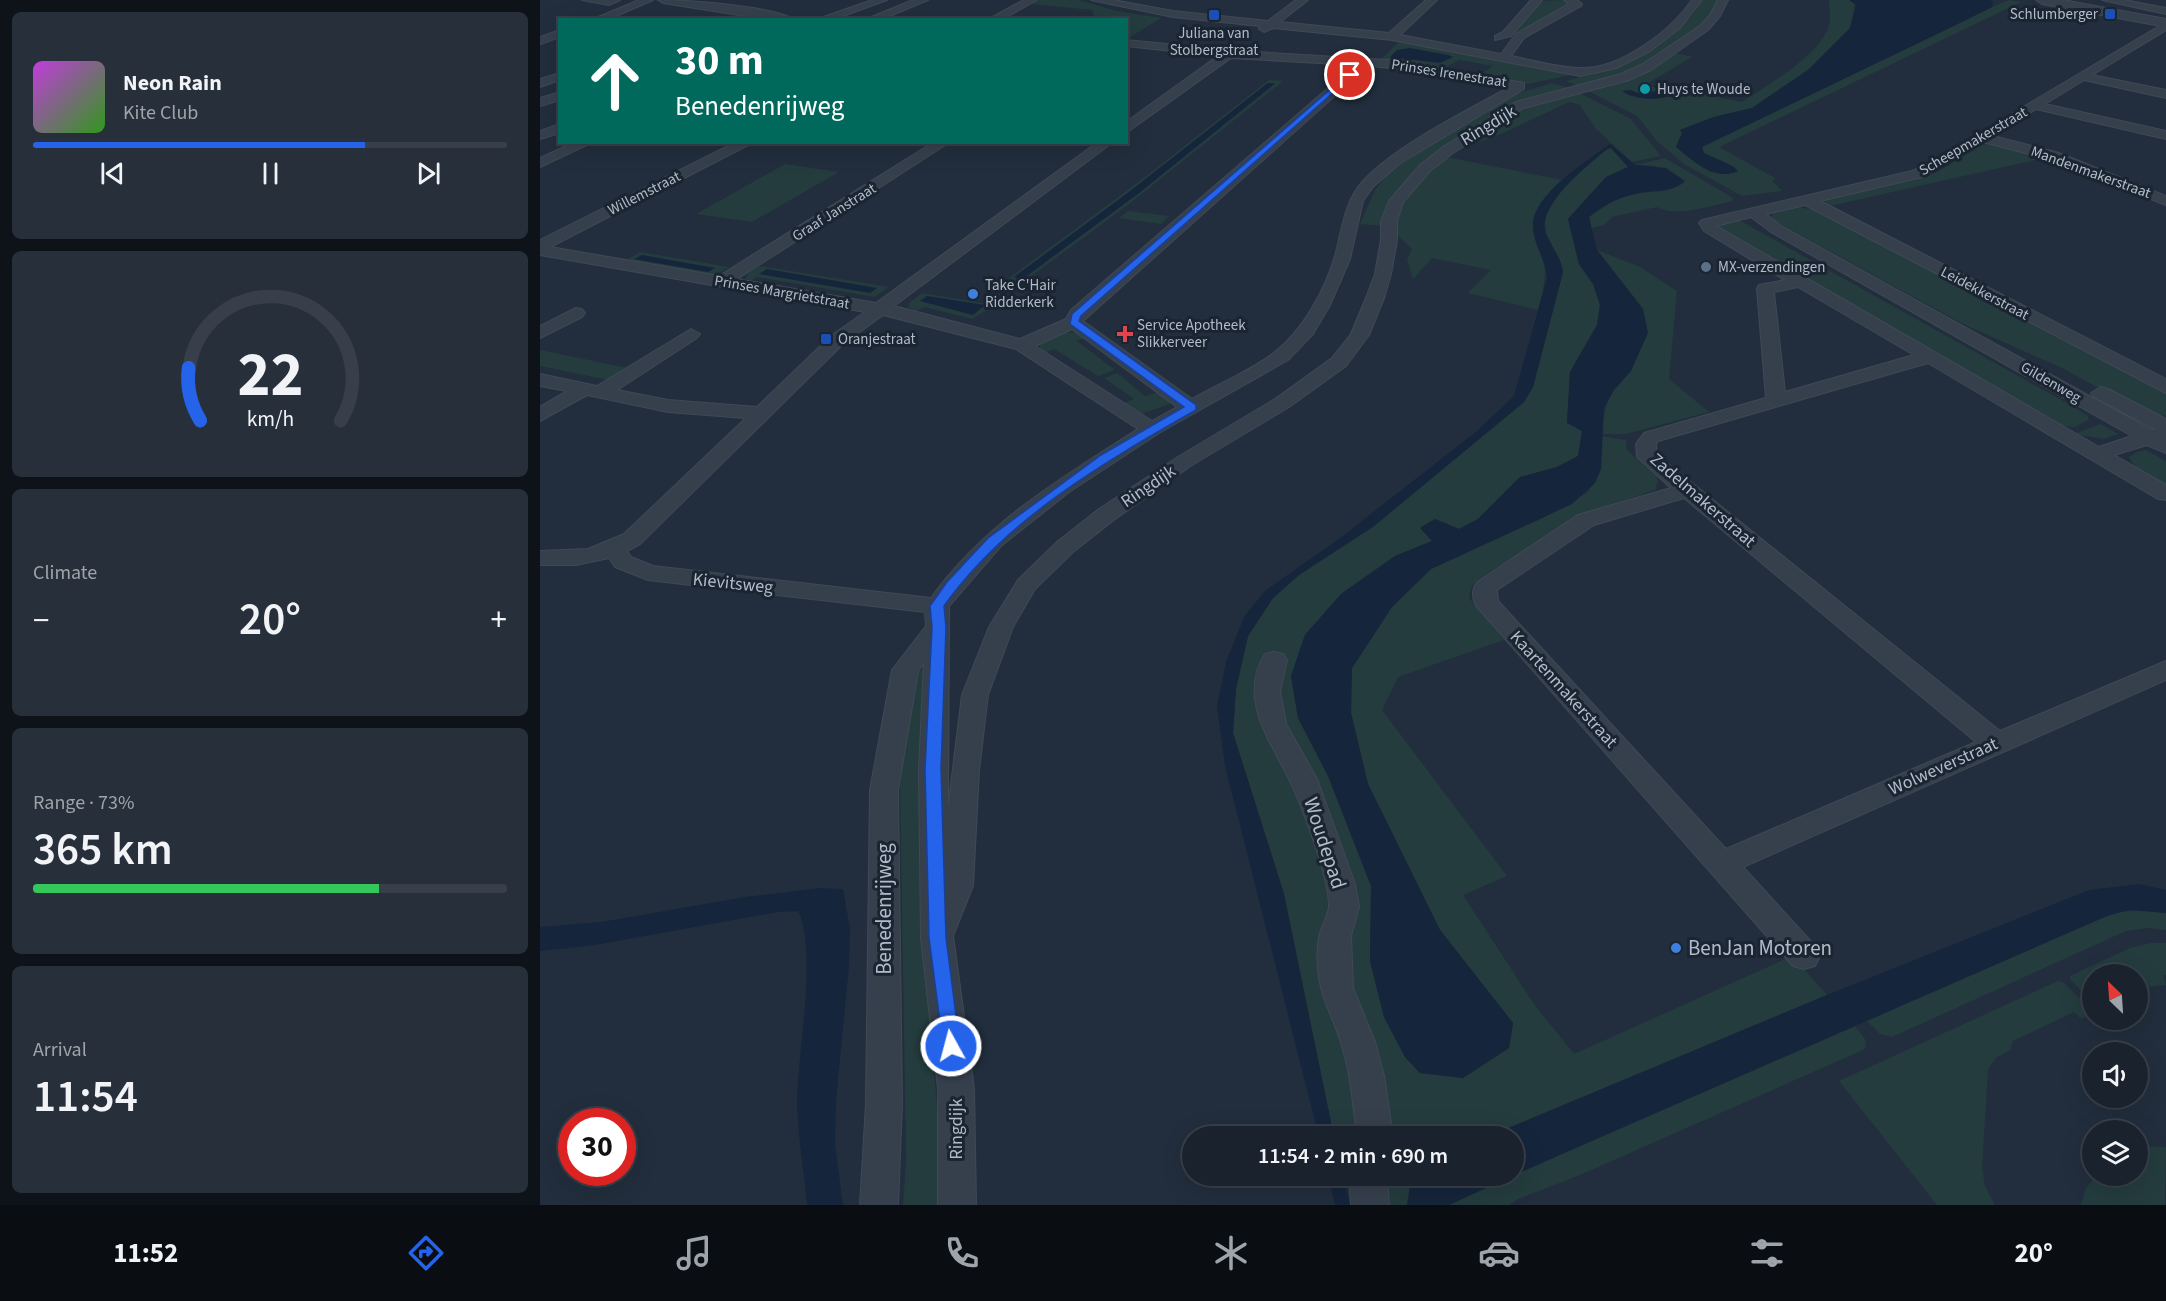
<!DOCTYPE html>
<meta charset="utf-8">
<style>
:root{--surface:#1a222e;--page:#272f3a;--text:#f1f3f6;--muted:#9fa4aa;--line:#383f4a;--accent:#2563eb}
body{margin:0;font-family:"Source Sans 3",sans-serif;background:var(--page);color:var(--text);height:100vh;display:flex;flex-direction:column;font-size:22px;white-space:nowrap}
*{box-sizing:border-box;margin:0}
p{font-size:20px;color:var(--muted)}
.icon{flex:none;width:33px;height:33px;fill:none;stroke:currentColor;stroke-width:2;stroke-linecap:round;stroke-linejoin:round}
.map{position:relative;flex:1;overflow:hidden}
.details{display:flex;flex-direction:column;gap:12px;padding:12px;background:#0e1319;width:540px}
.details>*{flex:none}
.top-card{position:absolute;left:18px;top:18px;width:570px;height:126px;border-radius:0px;box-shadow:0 6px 24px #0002,0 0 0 2px var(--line);background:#00695c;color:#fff;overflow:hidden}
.needle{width:39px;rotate:335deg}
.buttons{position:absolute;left:1542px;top:964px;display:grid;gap:12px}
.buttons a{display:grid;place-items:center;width:66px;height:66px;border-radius:50%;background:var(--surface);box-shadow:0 6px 24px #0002,0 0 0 2px var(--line);font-size:30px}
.speed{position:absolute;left:18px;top:1108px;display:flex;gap:12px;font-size:30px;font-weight:700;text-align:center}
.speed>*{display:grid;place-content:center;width:78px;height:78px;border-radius:50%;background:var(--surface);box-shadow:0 6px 24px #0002,0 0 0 2px var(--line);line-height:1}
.speed .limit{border:9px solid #d22;background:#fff;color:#111}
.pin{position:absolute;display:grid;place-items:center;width:51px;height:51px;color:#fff;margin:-26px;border:3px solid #fff;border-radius:50%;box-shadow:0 2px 6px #0007}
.me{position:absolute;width:66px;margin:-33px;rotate:353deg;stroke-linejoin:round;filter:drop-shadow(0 0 4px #0008)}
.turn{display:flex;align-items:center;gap:21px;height:126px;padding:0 18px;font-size:27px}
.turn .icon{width:78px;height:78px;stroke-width:2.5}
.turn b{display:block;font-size:42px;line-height:51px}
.big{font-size:45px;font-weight:600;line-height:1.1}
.details .card{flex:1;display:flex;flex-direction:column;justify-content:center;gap:9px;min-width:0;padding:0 21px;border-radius:9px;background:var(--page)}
.details .dial{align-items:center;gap:0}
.dial svg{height:156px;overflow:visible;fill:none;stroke:var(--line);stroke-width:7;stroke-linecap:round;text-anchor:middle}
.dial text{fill:var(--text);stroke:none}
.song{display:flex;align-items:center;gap:18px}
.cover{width:72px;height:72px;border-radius:9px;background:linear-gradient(135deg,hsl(290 70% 55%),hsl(110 70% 35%))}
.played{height:6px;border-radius:3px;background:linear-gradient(90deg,var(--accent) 70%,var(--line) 70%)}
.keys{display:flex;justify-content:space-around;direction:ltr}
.heat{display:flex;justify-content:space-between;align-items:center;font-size:33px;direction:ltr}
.charge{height:9px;border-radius:4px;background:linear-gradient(90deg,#34c759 73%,var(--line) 0)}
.trip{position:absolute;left:642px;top:1126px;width:342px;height:60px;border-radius:30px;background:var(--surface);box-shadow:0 6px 24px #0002,0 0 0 2px var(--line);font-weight:600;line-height:60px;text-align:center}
.tabs{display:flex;height:96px;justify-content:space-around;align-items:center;background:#0a0e12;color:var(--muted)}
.tabs .icon{width:42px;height:42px}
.tabs .current{color:var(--accent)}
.tabs b{font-size:27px;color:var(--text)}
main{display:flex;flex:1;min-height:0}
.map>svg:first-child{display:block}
.green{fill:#243c3e;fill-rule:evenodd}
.water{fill:#15253b}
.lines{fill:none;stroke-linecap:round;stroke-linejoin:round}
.minor-casing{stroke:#3f4956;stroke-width:2}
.tertiary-casing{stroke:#3f4956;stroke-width:2}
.minor{fill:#36404d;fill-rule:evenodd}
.tertiary{fill:#36404d;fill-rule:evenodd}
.route{fill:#2563eb;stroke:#184099;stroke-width:1.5}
.transit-dot{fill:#1a4fb4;stroke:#1b2532;stroke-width:2}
.culture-dot{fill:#0f9aa8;stroke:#1b2532;stroke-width:2}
.service-dot{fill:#5c6f8a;stroke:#1b2532;stroke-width:2}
.shop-dot{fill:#3f7fe0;stroke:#1b2532;stroke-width:2}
.health-dot{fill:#e0444e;stroke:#1b2532;stroke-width:2}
.labels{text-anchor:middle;stroke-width:6;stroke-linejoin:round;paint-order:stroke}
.far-poi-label{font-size:15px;fill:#b1bbc9;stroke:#1b2532;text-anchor:start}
.far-street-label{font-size:15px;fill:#b1bbc9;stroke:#1b2532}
.street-label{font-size:18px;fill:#b1bbc9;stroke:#1b2532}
.near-street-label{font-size:21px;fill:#b1bbc9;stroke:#1b2532}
.near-poi-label{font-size:21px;fill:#b1bbc9;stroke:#1b2532;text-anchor:start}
</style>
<main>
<section class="details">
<div class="card">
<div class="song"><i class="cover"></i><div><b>Neon Rain</b><p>Kite Club</p></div></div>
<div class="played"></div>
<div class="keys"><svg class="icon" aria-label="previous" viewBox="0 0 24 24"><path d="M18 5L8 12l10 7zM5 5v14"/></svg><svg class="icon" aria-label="pause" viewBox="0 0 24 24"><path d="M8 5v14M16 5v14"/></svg><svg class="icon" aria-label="next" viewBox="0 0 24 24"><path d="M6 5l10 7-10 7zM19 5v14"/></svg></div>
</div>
<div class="card dial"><svg viewBox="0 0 100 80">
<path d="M14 69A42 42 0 1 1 86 69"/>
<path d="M14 69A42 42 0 0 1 8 42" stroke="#2563eb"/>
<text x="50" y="56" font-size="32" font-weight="700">22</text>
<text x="50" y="72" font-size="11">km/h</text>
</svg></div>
<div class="card"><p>Climate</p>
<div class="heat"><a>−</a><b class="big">20°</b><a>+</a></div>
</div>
<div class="card"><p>Range · 73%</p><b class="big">365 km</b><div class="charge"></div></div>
<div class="card"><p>Arrival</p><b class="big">11:54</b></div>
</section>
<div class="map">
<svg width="1626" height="1205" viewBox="0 0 1626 1205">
<rect width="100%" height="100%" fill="#222e3d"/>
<g class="green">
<path d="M500,0H539L577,11L621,18L587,39L586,20L555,19L552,10L491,4Z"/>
<path d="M1021,0L1033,4L979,34L973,33L999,1Z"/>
<path d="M1162,0H1179L1165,23L1104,65L1081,76L1040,87L1026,81L1071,69L1132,33L1150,18Z"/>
<path d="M1289,0H1309L1315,3L1310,28L1268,70L1212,108L1174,117L1140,130L1143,133L1138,140L1170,172L1194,173L1195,167L1164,153L1162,147L1452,7L1469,0L1481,2L1179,147L1235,178L1232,181L1242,191L1202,196L1144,164L1117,141L1097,116L1046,90L1097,75L1136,53L1152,57L1108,83L1202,102C1227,85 1282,55 1289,24C1291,17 1289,8 1289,0Z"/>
<path d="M859,42L1021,71L1031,75L988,84L939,75L953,66L919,60L904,68L839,61Z"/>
<path d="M729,80L743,81L589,204L482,283L465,281L601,180ZM728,83L735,84L599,193L483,279L475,277L589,192Z"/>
<path d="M1012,83L1032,89L980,104L884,165L845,226L820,224L835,190L851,170L969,96Z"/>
<path d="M1037,92L1091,119L1121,156L1092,162L1055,128L1040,105L1029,102L961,134L911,152L988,107Z"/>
<path d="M1455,143L1509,157L1290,206L1286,203L1285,199L1397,172L1441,145Z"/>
<path d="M1071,148L1089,167L1066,177L1028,219L1039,264L1053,284L1060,305L1057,325L1030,372L1027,422L1042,431L1038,456L1017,467L980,477L938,519L919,529L895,519L881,527L892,541L855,556L801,594L765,635L751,676L758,718L788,775L831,886L830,961L844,1017L865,1057L880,1073L923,1078L969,1048L973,1023L900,930L828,784L811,713L812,668L852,607L891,569L1007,516L1048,492L1061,469V436L1086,440L1087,450L1116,476L1118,481L1115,490L1036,517L937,580L932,586L929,598L964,640L858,677L842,710L967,876L923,895L994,1004L1034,1054L1252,956L1287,995L947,1137H841L843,1110L807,990L803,956L809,902L794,847L799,916L790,981L819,1067L829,1128L828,1137H794L744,894L693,733L696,689L708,636L733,598L759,575L833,526L984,402L993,387L1023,272C1021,255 1006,242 1005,225C1003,205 1053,153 1071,148Z"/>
<path d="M906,157L1022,180L1004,199L993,230C1008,267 1008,272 998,310L928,293L951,270L892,258L873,279L867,259L872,249L856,234C855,196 879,180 906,157Z"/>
<path d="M1125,158L1193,198L1192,201C1172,206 1134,218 1117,207L1072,217L1064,225L1051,228L1049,217C1062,207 1074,199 1091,195C1108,190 1131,195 1145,181L1115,166L1095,165Z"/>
<path d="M245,164L299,172L212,222L156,214Z"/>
<path d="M1252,206L1275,210L1626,393V416L1593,407L1522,368L1423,324L1231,219L1234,211Z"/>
<path d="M588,211L629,216L621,224L579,218Z"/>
<path d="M1197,219L1525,402L1548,416V420L1535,427L1521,426L1177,227L1178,223Z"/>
<path d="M1057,250L1100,267L1137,291L1129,379L1169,412L1086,434H1061C1065,395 1089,347 1103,309Z"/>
<path d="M100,252L189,267L174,276L85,261Z"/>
<path d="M220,266L349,287L334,297L217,277L211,281L206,279L208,273Z"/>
<path d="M382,293L455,305L432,319L385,307L376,311L368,307L369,303Z"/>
<path d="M537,332L548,337L537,341L575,370L558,376L514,349L504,353L500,350V343L520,333Z"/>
<path d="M0,350L88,368L69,380L0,366Z"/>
<path d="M577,373L605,396L618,392L632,403L601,414L584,403L594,399L564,378Z"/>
<path d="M1561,424L1578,434L1564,439L1534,434Z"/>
<path d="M1606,450L1626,461V487L1597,470L1589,457L1597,452Z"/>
<path d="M383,668L388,682L382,921L399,1132L397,1205H363L366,1161L360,783L374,674Z"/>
<path d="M1604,910L1626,913V930L1608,928L1586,931L1352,1037L1340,1034L1327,1021L1455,963L1567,916L1577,912Z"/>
<path d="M1611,943H1626V975H1623L1626,985L1607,987L1598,991V975H1552V1002L1530,979V976L1590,948Z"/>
<path d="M1518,981L1524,983L1548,1007L1549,1015L1541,1019L1534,1012L1473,1041L1470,1050L1456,1058L1448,1069L1442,1168L1445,1186L1455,1205H1397L1299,1081Z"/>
<path d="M1315,1026L1325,1039L1326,1047L1323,1050L1040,1175L978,1199L969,1205H909L1027,1151Z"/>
<path d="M1609,1146L1626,1147L1625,1205H1541L1546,1188L1556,1176H1598V1152Z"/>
<path d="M839,1176H881L870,1186L867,1205H842Z"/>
</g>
<g class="water">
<path d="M1309,0H1451L1453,2L1452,7L1416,25L1162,147L1164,153C1173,158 1192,164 1198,171C1175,182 1153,161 1136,147L1142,133L1140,130L1174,117L1212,108L1268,70L1310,28L1316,5Z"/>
<path d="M870,48L908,55L913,57L900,63L850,57L857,50Z"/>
<path d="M728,83H735L599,193L482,279L474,277L589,192Z"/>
<path d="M1108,84L1139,91C1124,102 1096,101 1082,91L1090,90L1101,94L1121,90Z"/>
<path d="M1070,144L1095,165L1126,168L1145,181C1131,194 1109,189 1091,195C1074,199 1062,207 1049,217L1057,250L1103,309L1108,333L1091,371L1074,390L1064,408L1061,469L1055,483L1032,504L891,569L852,607L812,668L811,713L828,784L900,930L973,1023L969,1048L923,1078L880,1073L865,1057L844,1017L830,961L831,886L788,776L758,718L751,676L765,635L801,594L855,556L892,541L880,528L895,519L919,529L938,519L980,477L1017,467L1038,456L1042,431L1027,423L1030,372L1057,325L1060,305L1053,284L1039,264L1028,219L1066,177L1088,167L1071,148L1067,149C1048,166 995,205 1006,234C1012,248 1021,257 1023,272L993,387L984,402L833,527L759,575L733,598L708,636L696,689L693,733L744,894L794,1137H779L685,766L677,706L686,662L705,615L726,590L799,539L937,431L974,396L1007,278C1005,258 994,245 993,228C990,196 1046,162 1070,144Z"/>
<path d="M102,255L175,268L168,272L94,259Z"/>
<path d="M227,269L337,288L330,293L219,274Z"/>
<path d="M387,296L445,305L433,315L380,301Z"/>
<path d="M1599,884L1626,890V913L1589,910L1567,916L974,1175V1137H947L1287,995L1549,890Z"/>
<path d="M280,888L303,889L310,928L309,966L296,1101L295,1145L303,1205H267C264,1172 258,1137 257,1104C257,1057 278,950 258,911L238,912L55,945L0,951V927L61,922L205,897Z"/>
<path d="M788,1176H803L810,1205H795Z"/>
<path d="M881,1176H972L909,1205H867L870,1186Z"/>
</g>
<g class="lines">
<defs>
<g id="minor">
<path d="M42,0H80L69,5Z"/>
<path d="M99,0H113L67,20H51Z"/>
<path d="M118,0C145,0 234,6 255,20H231L123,3Z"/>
<path d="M332,0H347L292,20H275Z"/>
<path d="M373,0H388L340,20H324Z"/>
<path d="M484,0H497L461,20H447Z"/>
<path d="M551,0H573L633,11L728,21L756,0H768L740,22L849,33L886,0H897L860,35L961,54L976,34L1029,4L1024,0H1037L1042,4L1041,6L984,38L971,56C993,60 1017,68 1040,68C1079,70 1131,31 1152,0H1162L1140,28L1110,51L1076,68L1040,76L852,40L733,28L724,32L719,29L720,26L633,17Z"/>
<path d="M991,0H1002L971,36L955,40V36L963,32Z"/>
<path d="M1178,0H1188L1180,16L1168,30L1111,70L1089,80L984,108L913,153L890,171L863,202L857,221V240L851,274L844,298L829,335L806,366L749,407L652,465L575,519L533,552L495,589L473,627L448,695L439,770L433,886L413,936L434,1089L436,1205H398V1089L381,938L379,769L384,663L378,671L358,790L362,1104L358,1205H320L326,1104L330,790L352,670L386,626L385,612L108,580L75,567L69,558L36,565H0V551L48,549L84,534L206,418L128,412L47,395L0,421V407L27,391L0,386V374L57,386L151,329L160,334L157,338L77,390L128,400L217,407L291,336L325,312L0,255V240L196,142H214L10,247L179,276L394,142H410L197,279L336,303L558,142H573L354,306L480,339L526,319L531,310L815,65L691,58L586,133V122L678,56L586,46V40L687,50L693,48L699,51L864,61L984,83V89L859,164L833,187L823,201L810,259L790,305L773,334L748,360L619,433L529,492L461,546L409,606L408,809L422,695L449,627L478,580L517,542L559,509L638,457L735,399L792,358L811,334L826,298L835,274L841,240V221L849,201L880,165L903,147L976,102L1081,74L1103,64L1160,26L1170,15ZM828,66L864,69L968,88C926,111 855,146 823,181C804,202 802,230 795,256C785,290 763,330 735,352C711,371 678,384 652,399L543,321ZM343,315L476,349L598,429C522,477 444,524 391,598L113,566L91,557L87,551L100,544L303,344ZM532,329L637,407L612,421L495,346Z"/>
<path d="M1562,0H1584L1626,8V14Z"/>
<path d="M1626,22V30L1552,75L1626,90V98L1544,80L1505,104L1626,131V139L1496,109L1453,136L1519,153L1626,196V205L1509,159L1443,142L1382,177L1280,201L1626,379V393L1265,205L1226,214L1241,226L1611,430L1615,429L1554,397L1551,393L1561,387L1568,389L1626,419V453L1607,445L1574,455L1626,485V500L1618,499L1388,363L1118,441L1116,444L1117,455L1460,731L1626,661V680L1203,867L1275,946L1280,956L1275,966L1264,969L1253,966L938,608C932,601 931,590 937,582L1038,515L1131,488L1097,457L1096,444L1104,433L1226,398L1217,289L1219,285L1245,280L1164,231L1159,223L1162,220L1372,171L1386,165ZM1211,217L1231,232L1592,436L1559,447L1176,226ZM1258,287L1374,355L1245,392L1234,292ZM1144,498L1436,742L1186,849L958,601L957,590L1054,525Z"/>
<path d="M20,30V37L0,44V37Z"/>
<path d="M20,73V80L0,87V79Z"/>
<path d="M20,92V100L0,106V98Z"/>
<path d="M20,124V133L0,139V131Z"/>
<path d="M35,142H53L0,167V158Z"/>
<path d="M36,308L42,309L45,313L42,317L0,338V326Z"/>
<path d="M734,652L743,654L747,660L740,691L746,724L777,779L815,884L819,907L811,936L813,988L835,1042L844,1076L853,1137H817C813,1105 811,1073 801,1043C796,1024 785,1006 781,987C777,971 776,949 780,933C783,925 788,915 789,907C790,879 761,803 748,777C729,739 698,697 725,654Z"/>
<path d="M809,1176H847L849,1205H811Z"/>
</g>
<path id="tertiary" d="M1496,0H1523L1626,19V27L1502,4Z"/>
</defs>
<use href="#minor" class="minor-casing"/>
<use href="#tertiary" class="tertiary-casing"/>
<use href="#minor" class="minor"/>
<use href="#tertiary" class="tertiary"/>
</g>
<path class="route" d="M808,74L813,75L541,316L539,321L656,405V410C564,462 466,519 404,606L406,627L401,769L406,938L420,1046L417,1052L411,1054L404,1052L389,938L385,769L392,627L390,606L407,582L448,538L561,455L644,407L530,324L532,314Z"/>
<g class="transit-dot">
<rect x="1564" y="8" width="12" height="12" rx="3"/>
<rect x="668" y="9" width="12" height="12" rx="3"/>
<rect x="280" y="333" width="12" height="12" rx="3"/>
</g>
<circle class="culture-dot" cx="1105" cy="89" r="6"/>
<circle class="service-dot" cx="1166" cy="267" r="6"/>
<g class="shop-dot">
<circle cx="433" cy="294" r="6"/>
<circle cx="1136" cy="948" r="6"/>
</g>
<path class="health-dot" d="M582 325h6v6h6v6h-6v6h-6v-6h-6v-6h6z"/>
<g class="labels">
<g class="far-poi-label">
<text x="1558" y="19" text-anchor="end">Schlumberger</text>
<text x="674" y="38" text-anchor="middle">Juliana van<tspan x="674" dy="17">Stolbergstraat</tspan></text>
<text x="1117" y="94">Huys te Woude</text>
<text x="1178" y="272">MX-verzendingen</text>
<text x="445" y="290">Take C'Hair<tspan x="445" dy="17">Ridderkerk</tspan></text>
<text x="597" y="330">Service Apotheek<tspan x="597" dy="17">Slikkerveer</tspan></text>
<text x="298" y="344">Oranjestraat</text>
</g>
<g class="far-street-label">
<text transform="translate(909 73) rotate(9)" y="5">Prinses Irenestraat</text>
<text transform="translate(1433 141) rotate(-30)" y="5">Scheepmakerstraat</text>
<text transform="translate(1551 172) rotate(20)" y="5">Mandenmakerstraat</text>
<text transform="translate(104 193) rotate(-27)" y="5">Willemstraat</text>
<text transform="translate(294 212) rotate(-32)" y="5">Graaf Janstraat</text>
<text transform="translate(242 292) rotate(10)" y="5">Prinses Margrietstraat</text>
<text transform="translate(1445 293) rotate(28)" y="5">Leidekkerstraat</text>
<text transform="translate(1511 382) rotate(30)" y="5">Gildenweg</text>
</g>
<g class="street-label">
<text transform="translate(948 125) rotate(-31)" y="6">Ringdijk</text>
<text transform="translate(608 486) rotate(-34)" y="6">Ringdijk</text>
<text transform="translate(1163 500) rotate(41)" y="6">Zadelmakerstraat</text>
<text transform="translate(193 583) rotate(6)" y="6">Kievitsweg</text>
<text transform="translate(1024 689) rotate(48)" y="6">Kaartenmakerstraat</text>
<text transform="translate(1403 766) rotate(-24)" y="6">Wolweverstraat</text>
<text transform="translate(416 1129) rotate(-90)" y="6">Ringdijk</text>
</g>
<g class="near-street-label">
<text transform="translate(785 843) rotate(72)" y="7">Woudepad</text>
<text transform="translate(344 909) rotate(-90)" y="7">Benedenrijweg</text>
</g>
<g class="near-poi-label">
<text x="1148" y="955">BenJan Motoren</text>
</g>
</g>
</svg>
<div class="buttons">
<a><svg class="needle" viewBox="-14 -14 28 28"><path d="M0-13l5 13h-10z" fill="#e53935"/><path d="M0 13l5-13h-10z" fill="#9fa4aa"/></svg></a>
<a><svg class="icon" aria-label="sound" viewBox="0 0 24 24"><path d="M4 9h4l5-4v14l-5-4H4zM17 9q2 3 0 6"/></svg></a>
<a><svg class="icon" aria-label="layers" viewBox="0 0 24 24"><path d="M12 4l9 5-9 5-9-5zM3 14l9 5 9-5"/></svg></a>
</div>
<div class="speed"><div class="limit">30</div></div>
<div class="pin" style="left:810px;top:75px;background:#d93025"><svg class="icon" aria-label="arrive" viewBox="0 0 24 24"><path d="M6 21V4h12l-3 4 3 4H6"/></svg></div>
<svg class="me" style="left:411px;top:1046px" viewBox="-20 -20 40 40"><circle r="17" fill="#2563eb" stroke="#fff" stroke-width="3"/><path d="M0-11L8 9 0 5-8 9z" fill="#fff"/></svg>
<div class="trip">11:54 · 2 min · 690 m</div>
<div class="top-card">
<div class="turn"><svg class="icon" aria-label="ahead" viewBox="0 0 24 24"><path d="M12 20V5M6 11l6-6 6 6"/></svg><div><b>30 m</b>Benedenrijweg</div></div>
</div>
</div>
</main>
<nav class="tabs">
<b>11:52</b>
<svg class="icon current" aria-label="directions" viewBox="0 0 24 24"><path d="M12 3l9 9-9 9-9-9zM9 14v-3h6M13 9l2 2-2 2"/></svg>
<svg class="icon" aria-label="music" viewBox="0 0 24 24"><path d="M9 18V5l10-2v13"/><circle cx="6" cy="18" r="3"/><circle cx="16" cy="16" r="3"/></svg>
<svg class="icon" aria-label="phone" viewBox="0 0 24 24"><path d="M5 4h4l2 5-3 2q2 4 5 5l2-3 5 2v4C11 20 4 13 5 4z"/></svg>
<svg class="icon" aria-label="climate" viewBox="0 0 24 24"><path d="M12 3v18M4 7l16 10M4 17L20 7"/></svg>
<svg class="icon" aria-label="car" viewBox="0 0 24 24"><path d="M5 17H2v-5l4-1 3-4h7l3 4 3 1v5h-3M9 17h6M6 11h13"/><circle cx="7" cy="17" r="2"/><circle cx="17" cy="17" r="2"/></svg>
<svg class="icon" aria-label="filters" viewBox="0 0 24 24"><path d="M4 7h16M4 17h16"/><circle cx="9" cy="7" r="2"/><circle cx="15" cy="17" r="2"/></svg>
<b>20°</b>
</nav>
